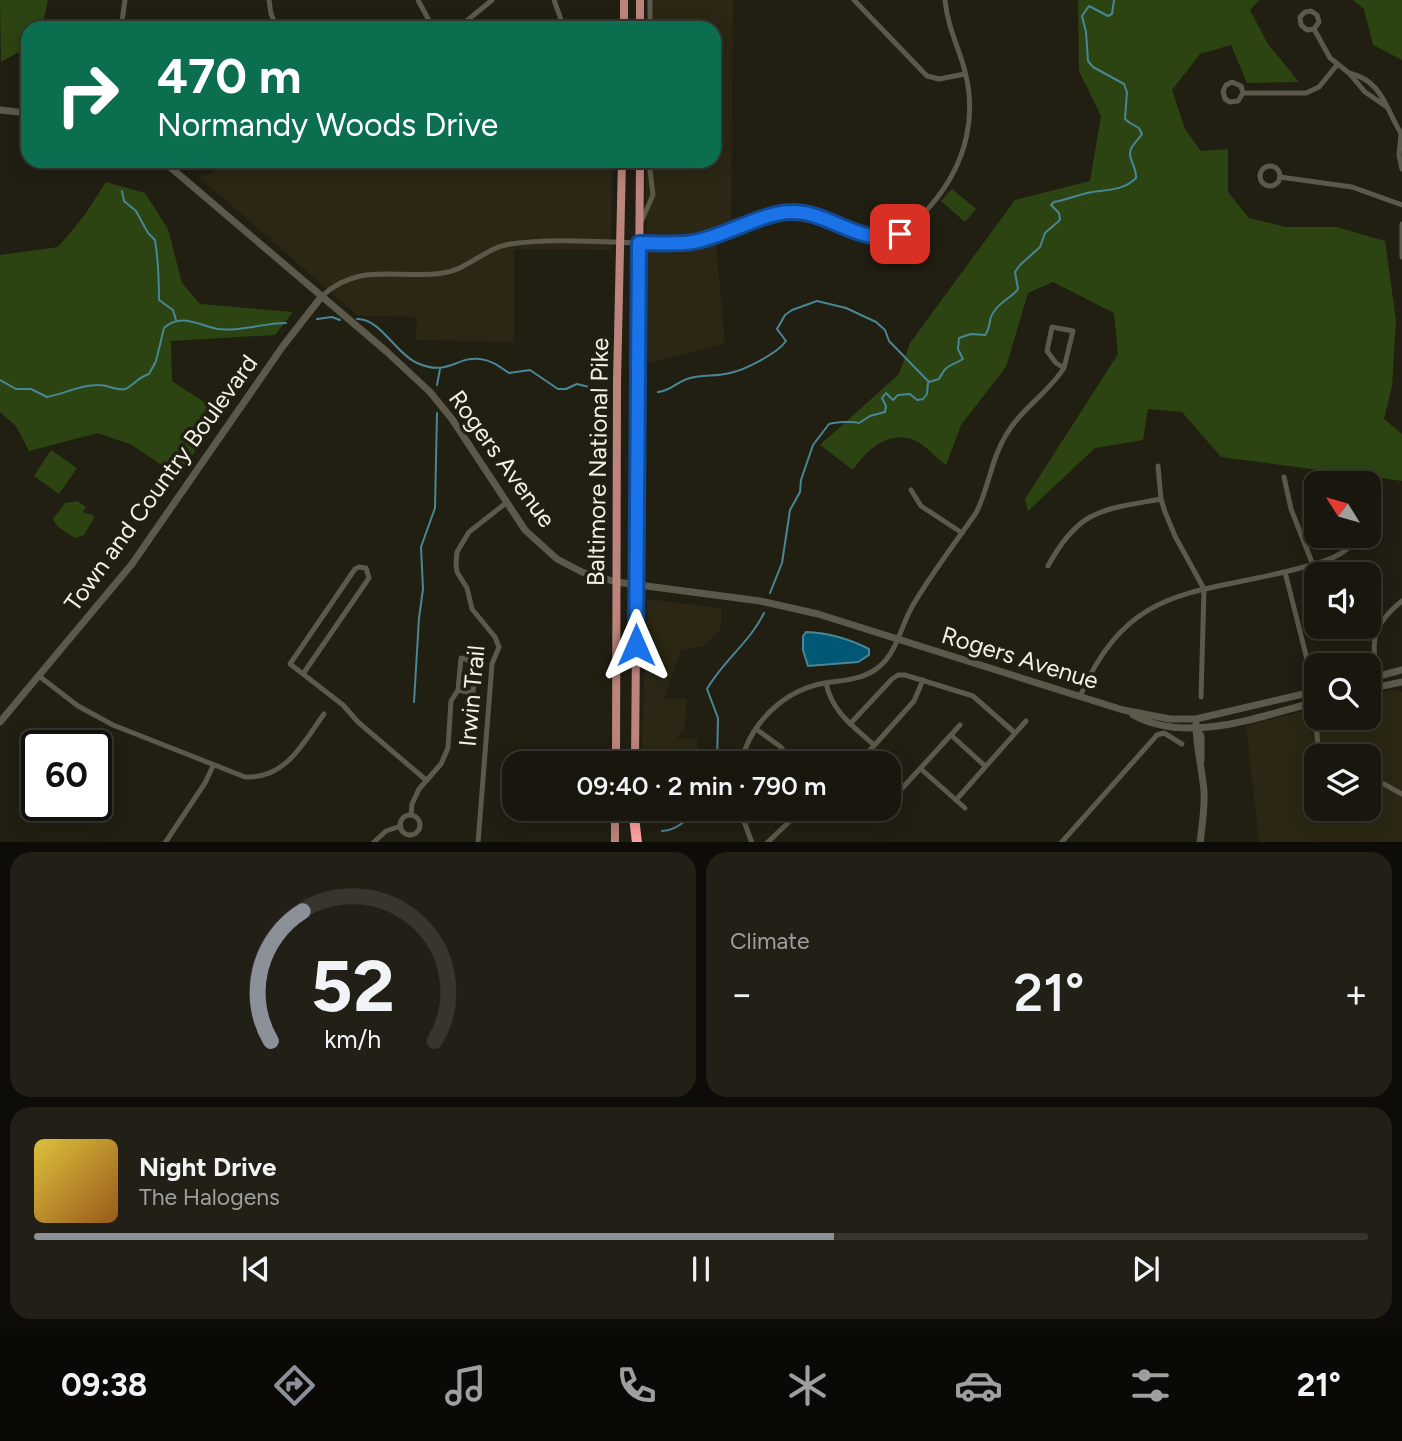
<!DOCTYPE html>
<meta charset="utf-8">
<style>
:root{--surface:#19160e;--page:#221f17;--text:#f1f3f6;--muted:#9f9f9e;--line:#37352e;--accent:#8c9099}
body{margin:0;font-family:Figtree,sans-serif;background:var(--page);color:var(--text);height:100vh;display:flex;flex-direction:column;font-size:26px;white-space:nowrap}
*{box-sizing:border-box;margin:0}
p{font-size:23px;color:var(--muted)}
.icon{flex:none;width:38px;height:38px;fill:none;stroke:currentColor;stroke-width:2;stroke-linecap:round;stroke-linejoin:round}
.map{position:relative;height:842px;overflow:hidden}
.details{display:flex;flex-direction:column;gap:10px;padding:10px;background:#0e0c08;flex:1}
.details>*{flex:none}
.banner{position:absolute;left:21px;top:21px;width:700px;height:147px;border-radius:21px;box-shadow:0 4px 18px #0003,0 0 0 2px var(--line);background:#0b6e4f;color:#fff;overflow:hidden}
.needle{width:46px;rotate:307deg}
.buttons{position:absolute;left:1304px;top:471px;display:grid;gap:14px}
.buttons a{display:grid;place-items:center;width:77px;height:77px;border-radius:14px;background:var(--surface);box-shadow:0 4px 18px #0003,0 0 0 2px var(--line);font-size:35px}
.speed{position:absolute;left:21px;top:730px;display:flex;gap:14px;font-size:35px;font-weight:700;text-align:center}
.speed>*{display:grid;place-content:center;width:91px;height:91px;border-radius:50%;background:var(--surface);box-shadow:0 4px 18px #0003,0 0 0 2px var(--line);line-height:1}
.speed .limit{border:4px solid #111;border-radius:10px;background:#fff;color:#111}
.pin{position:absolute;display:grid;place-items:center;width:60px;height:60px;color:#fff;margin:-30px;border-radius:14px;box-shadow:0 4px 10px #0006}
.me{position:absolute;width:77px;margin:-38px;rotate:0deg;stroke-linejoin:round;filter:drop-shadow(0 0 5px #0008)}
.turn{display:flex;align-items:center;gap:24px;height:147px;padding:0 21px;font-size:32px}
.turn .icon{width:91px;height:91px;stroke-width:2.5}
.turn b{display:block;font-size:49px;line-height:60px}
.big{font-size:52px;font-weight:600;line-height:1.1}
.details .tile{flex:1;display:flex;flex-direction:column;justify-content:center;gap:10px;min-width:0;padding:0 24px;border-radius:21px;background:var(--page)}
.details .dial{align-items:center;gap:0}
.dial svg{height:182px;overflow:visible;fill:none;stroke:var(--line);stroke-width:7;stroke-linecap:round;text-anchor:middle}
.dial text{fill:var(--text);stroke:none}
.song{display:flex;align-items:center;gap:21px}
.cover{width:84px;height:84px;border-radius:10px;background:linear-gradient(135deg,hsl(50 70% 55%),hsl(30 70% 35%))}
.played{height:7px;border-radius:4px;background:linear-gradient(90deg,var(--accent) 60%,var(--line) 60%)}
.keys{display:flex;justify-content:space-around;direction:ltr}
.heat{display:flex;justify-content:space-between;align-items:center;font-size:38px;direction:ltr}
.details .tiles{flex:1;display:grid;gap:10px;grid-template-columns:1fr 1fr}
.tile:last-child{grid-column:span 2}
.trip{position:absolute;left:502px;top:751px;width:399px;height:70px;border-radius:21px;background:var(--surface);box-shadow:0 4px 18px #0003,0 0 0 2px var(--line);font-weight:600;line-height:70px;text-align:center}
.tab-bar{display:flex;height:112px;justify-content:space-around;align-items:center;background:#0a0906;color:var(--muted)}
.tab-bar .icon{width:49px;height:49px}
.tab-bar .current{color:var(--accent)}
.tab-bar b{font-size:32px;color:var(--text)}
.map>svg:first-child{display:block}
.built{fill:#2b2714;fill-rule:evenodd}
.green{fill:#2c4412}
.water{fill:#005874;stroke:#498696;stroke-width:2}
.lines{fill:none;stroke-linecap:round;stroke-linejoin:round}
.stream{stroke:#498696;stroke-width:2}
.street{stroke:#5c594a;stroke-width:5}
.secondary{stroke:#5c594a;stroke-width:7}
.primary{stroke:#bc847d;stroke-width:8}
.highway{stroke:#fca19f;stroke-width:10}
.route-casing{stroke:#114b97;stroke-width:18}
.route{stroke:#1a73e8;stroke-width:12}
.labels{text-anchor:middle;stroke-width:7;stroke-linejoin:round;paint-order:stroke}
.street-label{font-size:24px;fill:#f2f0e7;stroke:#211e12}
</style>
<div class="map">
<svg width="1402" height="843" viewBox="0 0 1402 843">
<rect width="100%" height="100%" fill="#211e12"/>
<g class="built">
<path d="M648,0H733L731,235L718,240L716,244L725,343L647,364L646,161H714V28H648Z"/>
<path d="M241,161H612L611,250L514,249V342L416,340L417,317L358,316L199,177Z"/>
<path d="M647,599L721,608V627L715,636L703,646L681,650L664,699H687L685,728L676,738H697V763H641Z"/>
<path d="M1390,690L1402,692V842H1259L1246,726L1316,708V718H1368L1369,695ZM1316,756H1368V808H1316Z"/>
</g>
<g class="green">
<path d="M0,0H48L42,28H28V47L1,62Z"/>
<path d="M1078,0H1259L1250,10L1268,44L1299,82L1247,83L1231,45L1200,54L1172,90L1185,129L1201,151L1228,149V192L1249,218L1286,227H1336L1385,241L1396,320L1392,386L1384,419L1402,434V481L1221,457L1182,412L1148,409L1143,440L1095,448L1028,511L1025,499L1118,354L1114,313L1053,282L1028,293L1006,367L961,425L946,465C936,458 923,442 911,439C885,432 867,450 853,470L820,445L899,374L910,343L1015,200L1090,181L1101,116L1079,71Z"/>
<path d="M1353,0H1402V60L1373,45L1364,9Z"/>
<path d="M106,182L145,193L168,229L182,283L200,304L293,312L275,335L171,341L172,381L221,413L178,476L132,445L98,433L29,451L16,426L0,412V255L58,247L84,216Z"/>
<path d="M952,189L976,209L965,222L941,201Z"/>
<path d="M51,450L77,468L59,494L34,476Z"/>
<path d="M77,501L86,507L83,512L95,516L84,535L75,538L58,527L53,519L65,503Z"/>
</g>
<path class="water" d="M806,632C829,633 848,638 869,649V655L858,662L808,666L803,650V636Z"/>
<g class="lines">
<g class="stream">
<path d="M122,191L124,201L136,211L148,233L155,240C158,259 159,280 159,300L173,310L176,320"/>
<path d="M317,319L332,317L340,320"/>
<path d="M357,319C380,318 396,354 417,363C449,377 456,356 480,359C491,360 500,367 509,373L530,370L558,389H566L577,384L601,390"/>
<path d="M0,380L16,389H31L47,397C64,394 80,385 97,385C106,384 117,391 125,389C133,386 138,377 149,374L156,361L164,328C181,312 200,326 218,329C240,332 263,323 286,323"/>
<path d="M437,385L440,369"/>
<path d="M658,392C672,390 675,383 687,379C701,374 716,377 730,373C745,370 778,353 786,341L777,329L785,315L792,310L817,301L846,308L876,322L885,330L889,341L929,382L939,379C947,363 950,367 963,359L958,349L959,338L971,334L985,335C991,328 988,320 993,313C1000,301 1013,297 1018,289L1015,272L1020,265L1040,247L1045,233L1060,220L1059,213L1051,205L1054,202C1065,200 1075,196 1087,193C1105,189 1122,192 1136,178C1137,167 1127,159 1131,149C1133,144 1139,139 1142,134L1139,128L1130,123L1125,119L1127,92L1124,84L1093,67L1088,61L1086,32L1082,16L1089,6L1108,16L1112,14L1114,0"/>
<path d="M770,593L782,563L790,510L800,492L801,480L813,445L829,424C836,422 853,421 859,423L870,416L885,412L886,406L882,398L886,393L893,400L898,395L910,394L917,400L923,399L927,394L928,383"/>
<path d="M414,702L419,618L423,589L421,547L435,508L437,413"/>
<path d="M717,763L718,718L707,689C723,661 750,642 764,613"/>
<path d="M662,831C681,830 685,816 700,814L702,808"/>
</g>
<g class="street">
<path d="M269,0L271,14L277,28"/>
<path d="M418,0L433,28"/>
<path d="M554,0L564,28"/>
<path d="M854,0L927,76L939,79L965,74"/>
<path d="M121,28L125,0"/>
<path d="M458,28L492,0"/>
<path d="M650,28V0"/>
<path d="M1314,29L1307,30L1301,25L1300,17L1305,12L1311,11L1317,15L1319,22L1314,29L1330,58L1349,73L1365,92L1387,107"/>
<path d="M1349,73C1383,81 1385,108 1402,135"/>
<path d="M1243,93L1241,86L1232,82L1226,85L1223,91L1225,99L1230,102L1238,101L1243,93H1306L1319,87L1337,65"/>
<path d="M1401,134L1399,155L1402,169"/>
<circle cx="1270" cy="176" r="10"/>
<path d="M1280,177L1352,187L1402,205"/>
<path d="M641,222L653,195L649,161"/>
<path d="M1402,224V257"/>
<path d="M322,296C360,261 398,280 443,273C467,270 485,248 510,244C553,238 599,242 642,243C659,243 678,245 695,242C724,236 764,212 791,212C823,211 850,240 882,238C905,236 918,221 932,204C967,163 979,112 962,61C955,40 947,22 945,0"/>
<path d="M1158,466L1161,499L1165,512L1175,536L1204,589L1201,697"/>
<path d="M1284,477L1291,509L1313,565"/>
<path d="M911,490L921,506L962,533"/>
<path d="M1368,518L1373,488"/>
<path d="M1048,566C1079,509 1101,510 1161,499"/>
<path d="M1285,572L1312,679L1319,756"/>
<path d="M303,674L290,664L355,569L359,567L366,568L369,578L303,674L343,705L358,722L426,780"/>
<path d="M39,676L78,706L113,725L245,777C286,779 303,743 324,714"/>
<path d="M1378,677C1370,641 1372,625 1402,601"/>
<path d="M826,683C832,712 853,726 874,745"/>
<path d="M1080,696C1130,582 1196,596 1300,568C1324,562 1344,557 1360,536"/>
<path d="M850,724L892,679L898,675H905L973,696L1015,733"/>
<path d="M756,729L781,747L790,763"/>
<path d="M951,735L985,766"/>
<path d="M863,758L914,701L923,680"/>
<path d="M741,763C750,723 784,690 825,683C844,680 864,680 880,666C898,650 901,625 913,605C932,573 955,543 976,513C989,488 991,459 1006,435C1021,409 1048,393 1064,368L1056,363L1047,351L1052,327L1073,331L1064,368"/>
<path d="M921,769L965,808"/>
<path d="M1368,782L1384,784L1402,794"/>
<path d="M896,795L960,725"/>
<path d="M956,800L1026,721"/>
<path d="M739,808L752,843"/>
<path d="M411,815L412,804L419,789L441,764L448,748L451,701L458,690L461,658L466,659L475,667L473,693L458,690"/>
<circle cx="410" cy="825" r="10"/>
<path d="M165,843L205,783L213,766"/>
<path d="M373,843L386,831L401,826"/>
<path d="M478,843L492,664L499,647L495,637L472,609L467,588L457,572L456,563L457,552L469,532L506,503"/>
<path d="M767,843L794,817L798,808"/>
<path d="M1061,843L1157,735L1164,733L1182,744"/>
</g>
<g class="secondary">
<path d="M0,110L28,113"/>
<path d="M163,161L386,351L430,392L452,419L525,530L557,559L582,572L616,582L760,601L818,614L1123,710L1170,719H1196L1316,691"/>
<path d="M1368,679L1402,670"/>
<path d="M1368,689L1402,682"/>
<path d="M1133,715C1188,745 1260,716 1316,702"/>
<path d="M0,722L132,564L283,346L322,296"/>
<path d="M1196,724C1196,747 1202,768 1204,791C1205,808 1202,826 1200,843"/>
<path d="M1196,728L1201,736V760"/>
</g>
<g class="primary">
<path d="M624,28V0"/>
<path d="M640,28V0"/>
<path d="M616,763L617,381L622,161"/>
<path d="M635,763L640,161"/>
<path d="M615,843V808"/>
</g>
<path class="highway" d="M634,817L637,843"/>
</g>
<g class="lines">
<defs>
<path id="route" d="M636,645L639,243C657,243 676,245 693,242C723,237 764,212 791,212C830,211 859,247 900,234"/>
</defs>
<use href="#route" class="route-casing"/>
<use href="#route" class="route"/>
</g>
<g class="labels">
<g class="street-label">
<text transform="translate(502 459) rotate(54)" y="8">Rogers Avenue</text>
<text transform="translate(598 462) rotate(-89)" y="8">Baltimore National Pike</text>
<text transform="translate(161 483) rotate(-54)" y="8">Town and Country Boulevard</text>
<text transform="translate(1020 658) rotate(17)" y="8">Rogers Avenue</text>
<text transform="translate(472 696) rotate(-85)" y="8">Irwin Trail</text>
</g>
</g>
</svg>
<div class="buttons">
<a><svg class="needle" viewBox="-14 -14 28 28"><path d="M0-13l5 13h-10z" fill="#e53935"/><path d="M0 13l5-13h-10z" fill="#9f9f9e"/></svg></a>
<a><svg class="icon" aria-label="sound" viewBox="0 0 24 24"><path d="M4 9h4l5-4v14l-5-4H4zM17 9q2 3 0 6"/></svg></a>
<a><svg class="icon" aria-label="search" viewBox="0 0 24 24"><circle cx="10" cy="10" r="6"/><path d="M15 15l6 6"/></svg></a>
<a><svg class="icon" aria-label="layers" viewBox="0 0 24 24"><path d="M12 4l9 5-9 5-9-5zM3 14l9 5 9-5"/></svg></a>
</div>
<div class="speed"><div class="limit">60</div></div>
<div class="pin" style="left:900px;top:234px;background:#d93025"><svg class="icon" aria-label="arrive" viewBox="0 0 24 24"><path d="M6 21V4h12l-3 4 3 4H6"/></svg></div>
<svg class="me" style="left:636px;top:645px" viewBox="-20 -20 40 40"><path d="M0-17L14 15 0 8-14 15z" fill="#1a73e8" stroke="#fff" stroke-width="4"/></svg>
<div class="trip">09:40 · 2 min · 790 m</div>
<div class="banner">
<div class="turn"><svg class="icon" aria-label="right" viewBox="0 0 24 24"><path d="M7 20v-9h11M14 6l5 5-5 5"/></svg><div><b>470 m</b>Normandy Woods Drive</div></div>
</div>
</div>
<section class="details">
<div class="tiles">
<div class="tile dial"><svg viewBox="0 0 100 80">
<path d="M14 69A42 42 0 1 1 86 69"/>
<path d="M14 69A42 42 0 0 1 28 12" stroke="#8c9099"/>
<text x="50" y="56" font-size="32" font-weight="700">52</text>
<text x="50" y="72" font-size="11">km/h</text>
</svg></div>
<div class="tile"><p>Climate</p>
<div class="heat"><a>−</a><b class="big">21°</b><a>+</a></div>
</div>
<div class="tile">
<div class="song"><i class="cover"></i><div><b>Night Drive</b><p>The Halogens</p></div></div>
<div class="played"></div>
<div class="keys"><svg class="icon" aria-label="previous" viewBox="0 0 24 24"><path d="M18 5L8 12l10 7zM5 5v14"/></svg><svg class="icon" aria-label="pause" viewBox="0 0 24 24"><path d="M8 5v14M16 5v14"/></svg><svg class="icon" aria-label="next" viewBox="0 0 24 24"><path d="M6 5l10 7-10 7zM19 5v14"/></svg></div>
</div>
</div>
</section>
<nav class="tab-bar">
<b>09:38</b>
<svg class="icon current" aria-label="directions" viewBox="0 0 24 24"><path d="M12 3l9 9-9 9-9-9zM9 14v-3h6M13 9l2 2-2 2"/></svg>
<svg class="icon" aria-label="music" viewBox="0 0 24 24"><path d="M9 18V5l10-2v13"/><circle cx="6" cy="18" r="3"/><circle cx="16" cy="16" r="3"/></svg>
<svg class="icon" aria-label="phone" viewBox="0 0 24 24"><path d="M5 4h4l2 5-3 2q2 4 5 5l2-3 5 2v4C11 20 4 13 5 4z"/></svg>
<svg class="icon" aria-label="climate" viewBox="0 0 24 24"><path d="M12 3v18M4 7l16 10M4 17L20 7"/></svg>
<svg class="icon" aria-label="car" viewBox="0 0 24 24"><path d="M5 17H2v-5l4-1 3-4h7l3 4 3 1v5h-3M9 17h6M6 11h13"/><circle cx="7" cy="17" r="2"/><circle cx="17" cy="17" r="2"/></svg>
<svg class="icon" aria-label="filters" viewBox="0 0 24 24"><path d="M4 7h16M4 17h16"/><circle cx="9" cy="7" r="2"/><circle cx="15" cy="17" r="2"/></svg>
<b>21°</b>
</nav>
